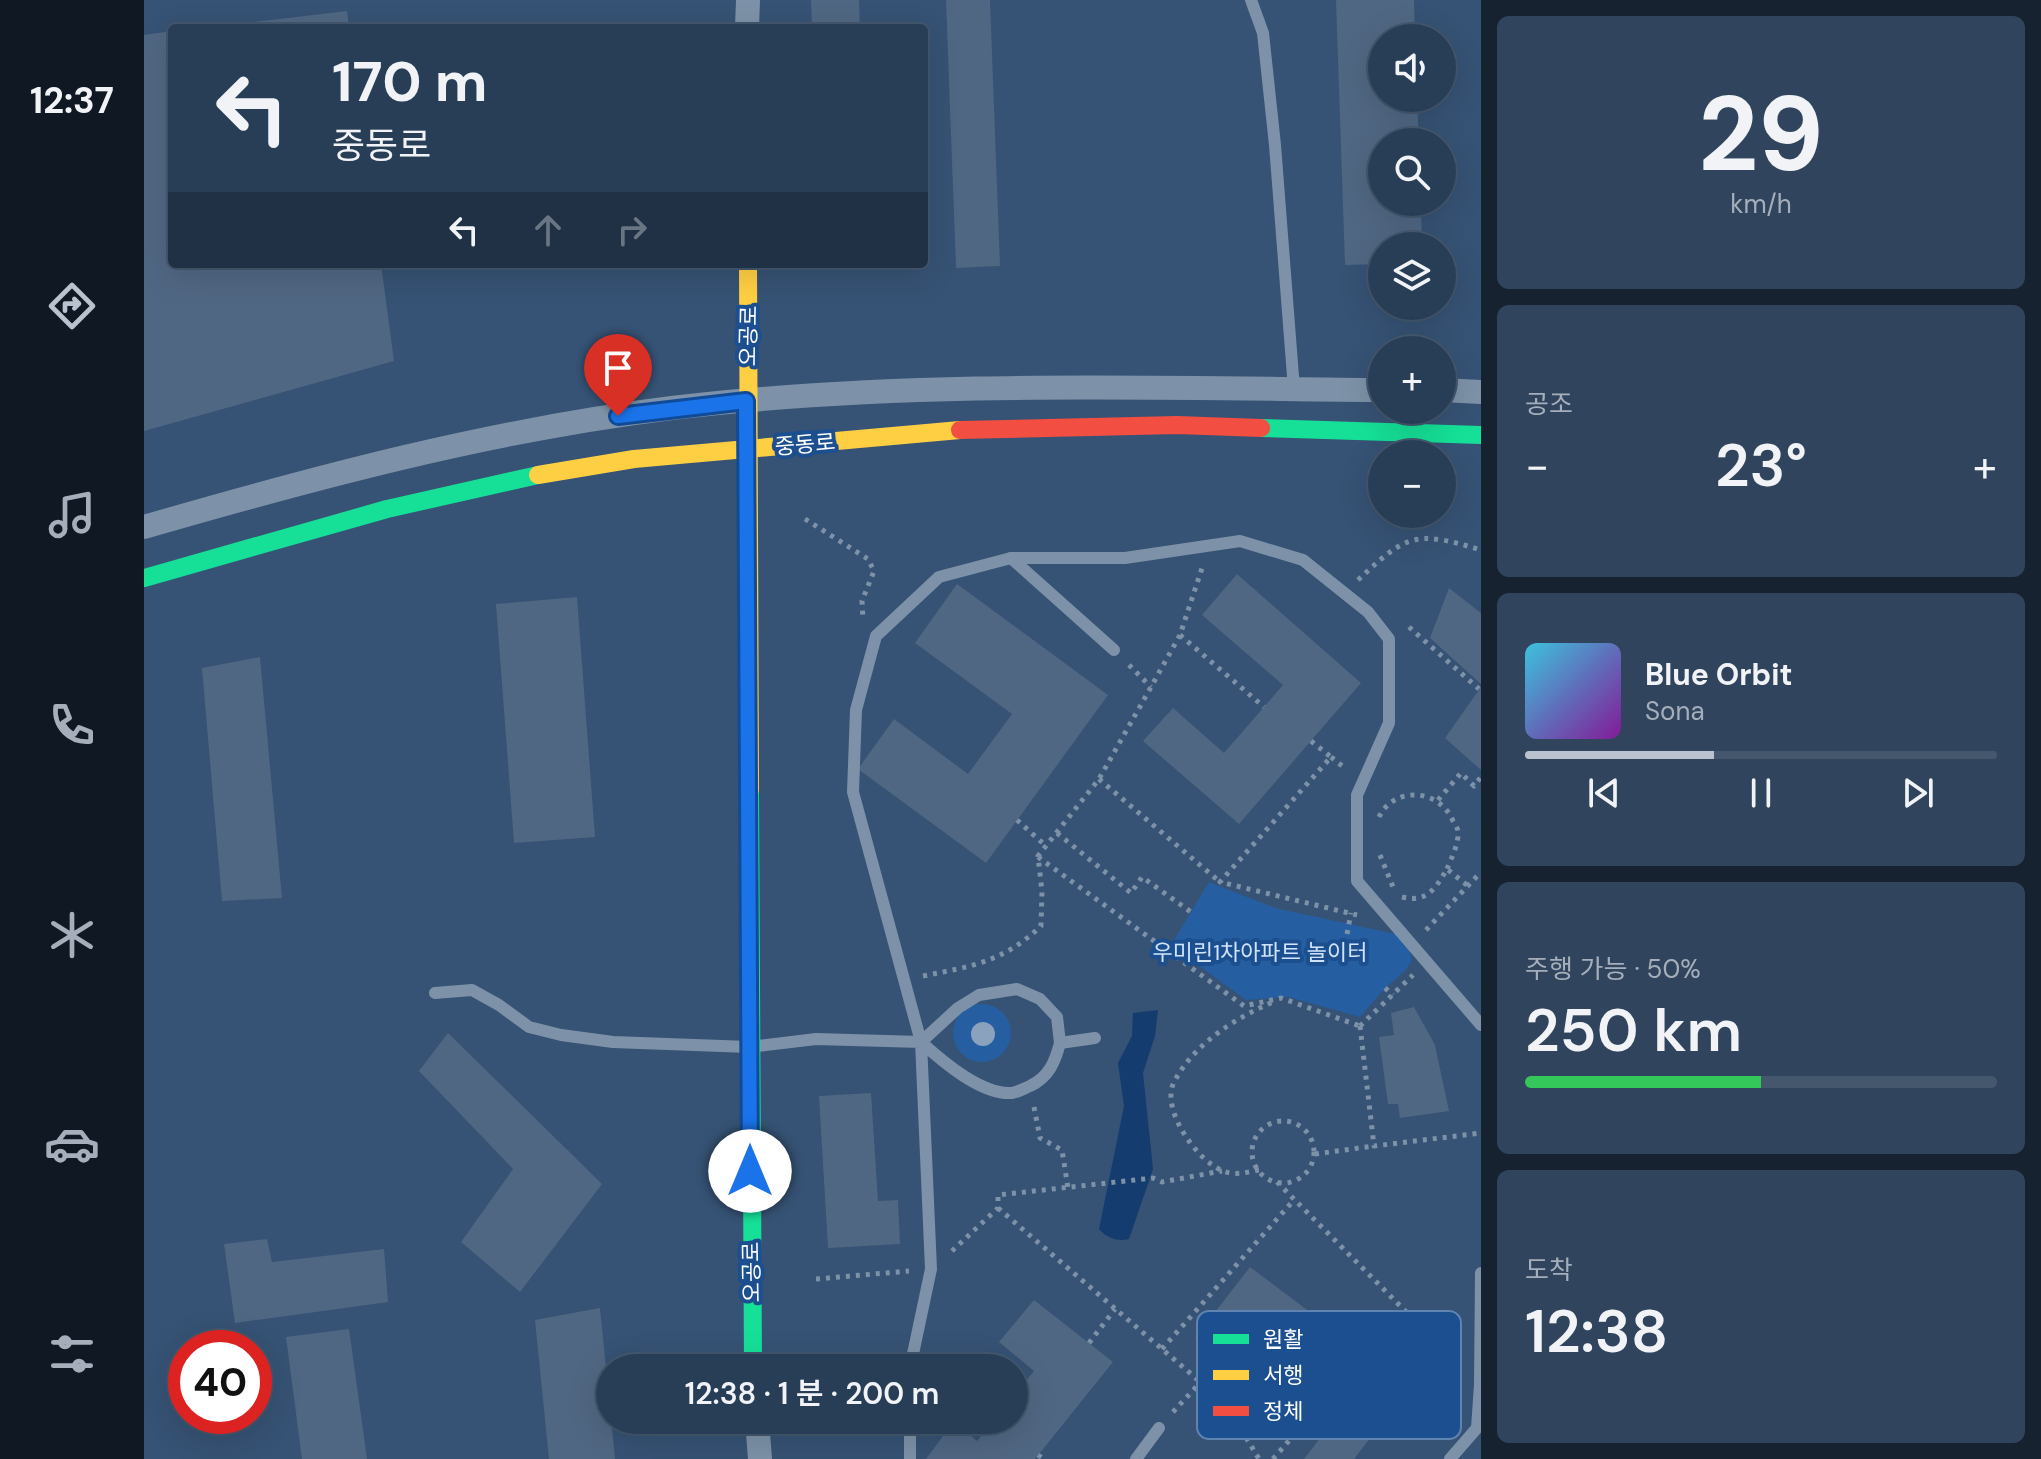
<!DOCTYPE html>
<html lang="ko">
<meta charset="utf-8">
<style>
:root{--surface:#283e57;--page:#30455d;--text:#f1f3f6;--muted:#a5aeba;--line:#44576d;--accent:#b9c2ce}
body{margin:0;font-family:"DM Sans","Noto Sans KR",sans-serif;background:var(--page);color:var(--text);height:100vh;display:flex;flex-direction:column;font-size:30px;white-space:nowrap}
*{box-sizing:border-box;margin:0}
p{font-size:26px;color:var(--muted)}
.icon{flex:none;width:44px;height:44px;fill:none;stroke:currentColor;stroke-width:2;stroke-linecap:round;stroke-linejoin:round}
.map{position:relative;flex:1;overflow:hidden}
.drawer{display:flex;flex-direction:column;gap:16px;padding:16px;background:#162230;width:560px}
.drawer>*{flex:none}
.top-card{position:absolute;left:24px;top:24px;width:760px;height:244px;border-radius:8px;box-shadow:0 8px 32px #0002,0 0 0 2px var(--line);background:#283e57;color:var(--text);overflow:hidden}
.fabs{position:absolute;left:1224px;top:24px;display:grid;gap:16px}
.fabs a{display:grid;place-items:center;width:88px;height:88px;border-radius:50%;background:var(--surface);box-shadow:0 8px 32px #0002,0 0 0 2px var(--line);font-size:40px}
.speed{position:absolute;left:24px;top:1330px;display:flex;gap:16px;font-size:40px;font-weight:700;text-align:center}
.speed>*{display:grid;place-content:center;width:104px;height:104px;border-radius:50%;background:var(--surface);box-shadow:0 8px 32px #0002,0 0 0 2px var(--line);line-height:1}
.speed .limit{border:12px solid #d22;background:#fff;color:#111}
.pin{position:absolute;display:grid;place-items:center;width:68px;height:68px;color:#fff;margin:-82px -34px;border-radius:50% 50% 50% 0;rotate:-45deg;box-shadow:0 0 8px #0007}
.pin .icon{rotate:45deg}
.me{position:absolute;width:88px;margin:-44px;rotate:0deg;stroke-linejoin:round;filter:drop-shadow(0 0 6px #0008)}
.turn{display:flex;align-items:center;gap:28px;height:168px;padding:0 32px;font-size:36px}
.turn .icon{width:104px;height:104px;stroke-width:2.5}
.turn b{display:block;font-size:56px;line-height:68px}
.lanes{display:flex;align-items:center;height:76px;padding:0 32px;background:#0003;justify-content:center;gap:40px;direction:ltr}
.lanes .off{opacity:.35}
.big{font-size:60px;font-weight:600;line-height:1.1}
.drawer .widget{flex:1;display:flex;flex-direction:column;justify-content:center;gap:12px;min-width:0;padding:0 28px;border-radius:12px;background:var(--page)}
.drawer .dial{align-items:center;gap:0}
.dial b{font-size:104px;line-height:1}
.song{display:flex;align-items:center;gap:24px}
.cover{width:96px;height:96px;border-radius:12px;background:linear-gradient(135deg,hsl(190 70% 55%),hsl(290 70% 35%))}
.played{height:8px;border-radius:4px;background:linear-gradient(90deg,var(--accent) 40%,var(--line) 40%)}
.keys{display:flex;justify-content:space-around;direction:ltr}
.heat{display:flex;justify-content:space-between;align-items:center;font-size:44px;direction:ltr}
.charge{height:12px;border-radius:6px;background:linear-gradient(90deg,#34c759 50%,var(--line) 0)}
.trip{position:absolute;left:452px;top:1354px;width:432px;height:80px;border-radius:40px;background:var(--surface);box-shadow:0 8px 32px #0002,0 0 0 2px var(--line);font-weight:600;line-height:80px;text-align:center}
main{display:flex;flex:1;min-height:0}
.tabs{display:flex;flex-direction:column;width:144px;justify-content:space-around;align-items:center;background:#101923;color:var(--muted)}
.tabs .icon{width:56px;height:56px}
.tabs .on{color:var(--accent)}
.tabs b{font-size:36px;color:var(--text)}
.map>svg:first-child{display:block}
.green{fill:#265fa1}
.water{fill:#153c6e}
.building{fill:#506783}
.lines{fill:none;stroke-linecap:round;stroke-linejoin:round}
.path{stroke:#7d92a8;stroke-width:5;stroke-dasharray:4 6;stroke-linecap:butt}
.lane{stroke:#7d92a8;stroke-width:12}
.street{stroke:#7d92a8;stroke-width:24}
.fast{stroke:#16e098;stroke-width:18}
.slow{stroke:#ffcf43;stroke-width:18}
.jam{stroke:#f24e42;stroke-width:18}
.tree{fill:#8aa2be}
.route-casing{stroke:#114b97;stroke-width:20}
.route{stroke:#1a73e8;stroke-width:14}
.labels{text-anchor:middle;stroke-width:8;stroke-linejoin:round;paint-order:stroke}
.street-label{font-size:22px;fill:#fff;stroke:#1b4f8f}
.park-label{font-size:22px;fill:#cfe3fa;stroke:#1b4f8f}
.key{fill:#1b4f8f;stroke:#5f84b1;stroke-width:2}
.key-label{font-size:22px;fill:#fff}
</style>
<main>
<nav class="tabs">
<b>12:37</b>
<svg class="icon on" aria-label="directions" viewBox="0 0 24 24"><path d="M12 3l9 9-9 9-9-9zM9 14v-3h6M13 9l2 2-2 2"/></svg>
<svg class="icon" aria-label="music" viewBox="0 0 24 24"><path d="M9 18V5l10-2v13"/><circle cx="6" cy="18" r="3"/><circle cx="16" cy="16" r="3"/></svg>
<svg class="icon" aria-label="phone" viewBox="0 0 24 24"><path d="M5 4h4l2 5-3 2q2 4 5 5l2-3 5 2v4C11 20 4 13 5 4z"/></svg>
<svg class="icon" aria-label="climate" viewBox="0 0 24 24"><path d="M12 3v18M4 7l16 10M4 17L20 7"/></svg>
<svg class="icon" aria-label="car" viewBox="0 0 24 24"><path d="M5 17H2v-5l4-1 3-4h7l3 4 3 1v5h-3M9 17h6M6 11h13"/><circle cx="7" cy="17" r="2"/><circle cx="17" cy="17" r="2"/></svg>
<svg class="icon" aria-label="filters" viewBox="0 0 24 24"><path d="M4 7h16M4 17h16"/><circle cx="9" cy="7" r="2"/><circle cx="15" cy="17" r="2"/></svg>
</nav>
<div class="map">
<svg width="1337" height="1459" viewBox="0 0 1337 1459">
<rect width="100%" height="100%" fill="#365274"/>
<g class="green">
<path d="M1065,882L1131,908L1261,936L1268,960L1261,971L1241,988L1216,1017L1145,997L1102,1000L1027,945Z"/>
<circle cx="838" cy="1033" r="29"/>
</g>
<path class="water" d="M1014,1010L1011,1036L999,1073L1009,1169L985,1239C973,1242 963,1238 955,1229L980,1106L974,1063L988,1036L989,1013Z"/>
<g class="building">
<path d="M667,0H715L716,28H668Z"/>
<path d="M802,0H846L856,266L812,268Z"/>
<path d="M1192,0H1270L1271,38H1238V98H1273L1275,142H1238V202H1277L1278,246H1238V264L1201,265Z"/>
<path d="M203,11L205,28H75V26Z"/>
<path d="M28,31V264H237L250,361L0,431V35Z"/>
<path d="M1093,574L1217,683L1095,824L999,741L1029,708L1080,753L1139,685L1058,615Z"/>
<path d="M813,584L964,695L842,863L714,769L750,719L824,774L868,714L771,643Z"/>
<path d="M1305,588L1337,613V684L1286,638Z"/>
<path d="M433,597L451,837L370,843L352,604Z"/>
<path d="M116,657L138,898L78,901L58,668Z"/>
<path d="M1337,687V770L1301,738Z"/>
<path d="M1270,1007L1291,1045L1305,1111L1256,1118L1254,1104H1244L1235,1037L1250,1035L1247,1013Z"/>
<path d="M304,1033L458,1184L376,1292L317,1242L369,1169L275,1071Z"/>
<path d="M727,1093L734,1201L754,1200L756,1244L684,1248L675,1096Z"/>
<path d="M123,1239L128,1262L240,1249L244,1302L91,1323L80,1244Z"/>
<path d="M1106,1267L1219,1352L1263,1390L1210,1459H1160L1201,1406L1130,1351L1107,1381L1051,1338Z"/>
<path d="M890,1300L969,1362L891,1459H782L810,1421L833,1441L850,1420H870V1395L890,1371L855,1342Z"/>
<path d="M456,1308L471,1459H405L391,1320Z"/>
<path d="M205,1329L223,1459H158L142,1337Z"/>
</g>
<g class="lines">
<g class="path">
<path d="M661,519L724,559L730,571L718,601L719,620"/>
<path d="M1214,580C1263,534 1271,530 1337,550"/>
<path d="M1265,627L1335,689"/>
<path d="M1036,635L1120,707"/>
<path d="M985,665L1007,687"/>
<path d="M1167,741L1187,757L1076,882L1213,915"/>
<path d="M1187,757L1202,769"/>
<path d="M955,779L1076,882"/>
<path d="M1294,800L1317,773L1330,786L1337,777"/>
<path d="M1235,817C1250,786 1295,788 1309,821C1311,825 1314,828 1314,832C1315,843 1307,859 1303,869"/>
<path d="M873,820L902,846"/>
<path d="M913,833L987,893L998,877L1047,912"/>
<path d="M1236,855L1249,887"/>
<path d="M894,857L1100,1006L1137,998L1216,1026"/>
<path d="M1258,897C1283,903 1291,889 1303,869L1324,886"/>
<path d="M1282,930L1337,872"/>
<path d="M1203,934L1207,913"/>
<path d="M779,976C829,966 859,962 897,926L898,892L894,856L955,779L1007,687L1036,635L1059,565"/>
<path d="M1241,988L1249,995"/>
<path d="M1216,1026L1230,1146L1337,1133"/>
<path d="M1216,1026L1269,975"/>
<path d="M890,1107L896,1138L918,1150L924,1188"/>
<circle cx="1139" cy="1152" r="31"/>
<path d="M1171,1154L1230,1146"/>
<path d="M1115,1170C1103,1172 1091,1176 1079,1171C1053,1161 1016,1109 1030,1082C1050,1044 1091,1018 1129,1002"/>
<path d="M1133,1182L1316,1366"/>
<path d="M854,1208L1082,1404L1115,1459"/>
<path d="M808,1251L854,1208V1195L1009,1178L1018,1182L1078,1171"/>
<path d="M672,1279L765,1271"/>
<path d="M945,1343L971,1309"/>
<path d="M1018,1349L1149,1201"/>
<path d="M1219,1352L1258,1310"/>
<path d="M1029,1412L1078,1359"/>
<path d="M846,1420L849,1422"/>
<path d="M894,1455L900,1459"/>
<path d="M1129,1459L1186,1394"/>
</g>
<g class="lane">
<path d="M1107,0L1119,33L1131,145L1150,389"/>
<path d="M867,558L970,650"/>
<path d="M291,993L328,990L355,1005L385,1027L417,1035L469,1042L605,1047L672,1039L777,1042L787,1269L766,1368"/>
<path d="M951,1038L916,1043C911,1062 905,1077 886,1086C881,1088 874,1092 868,1093C837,1095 798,1061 777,1042L709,792L712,710L732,636L795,577L867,558H981L1096,541L1159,560L1224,612L1245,639V723L1213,795V881L1337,1025"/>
<path d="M777,1042L814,1008L835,995L873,989L896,999L913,1017L916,1043"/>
<path d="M766,1459V1420"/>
<path d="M992,1459L1015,1428"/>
<path d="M1306,1459L1333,1428L1336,1385L1337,1273"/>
</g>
<g class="street">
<path d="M603,28L604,0"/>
<path d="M1298,390L1337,392"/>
<path d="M0,527C173,477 348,430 528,408C764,380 1001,388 1238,390"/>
<path d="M613,1420L616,1459"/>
</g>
<g class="fast">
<path d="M1117,428L1337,435"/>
<path d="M0,578L243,509L394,475"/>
<path d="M606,790L609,1368"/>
</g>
<g class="slow">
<path d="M604,264L606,790"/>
<path d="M394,475L490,459L816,430"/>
</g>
<path class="jam" d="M816,430L1033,425L1117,428"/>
</g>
<circle class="tree" cx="839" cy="1034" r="12"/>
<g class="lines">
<defs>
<path id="route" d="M474,416L602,401L606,1171"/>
</defs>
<use href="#route" class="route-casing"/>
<use href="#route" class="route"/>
</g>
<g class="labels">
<g class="street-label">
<text transform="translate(604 336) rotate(-89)" y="8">오공로</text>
<text transform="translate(661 444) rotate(-5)" y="8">중동로</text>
<text transform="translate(607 1272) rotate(-91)" y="8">오공로</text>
</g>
<g class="park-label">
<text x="1116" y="960">우미린1차아파트 놀이터</text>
</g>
</g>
<rect x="1053" y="1311" width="264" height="128" rx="12" class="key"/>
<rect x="1069" y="1334" width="36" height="10" fill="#16e098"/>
<rect x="1069" y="1370" width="36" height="10" fill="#ffcf43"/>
<rect x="1069" y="1406" width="36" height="10" fill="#f24e42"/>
<g class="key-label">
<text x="1119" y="1347">원활</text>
<text x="1119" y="1383">서행</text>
<text x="1119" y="1419">정체</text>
</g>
</svg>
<div class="fabs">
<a><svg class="icon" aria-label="sound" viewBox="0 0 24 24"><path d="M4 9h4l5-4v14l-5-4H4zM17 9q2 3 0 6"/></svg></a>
<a><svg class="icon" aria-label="search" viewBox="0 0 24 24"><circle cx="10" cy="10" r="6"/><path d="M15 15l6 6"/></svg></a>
<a><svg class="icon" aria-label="layers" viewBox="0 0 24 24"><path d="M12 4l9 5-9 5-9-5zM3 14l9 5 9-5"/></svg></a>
<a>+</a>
<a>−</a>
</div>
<div class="speed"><div class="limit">40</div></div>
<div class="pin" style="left:474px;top:416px;background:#d93025"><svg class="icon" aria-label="arrive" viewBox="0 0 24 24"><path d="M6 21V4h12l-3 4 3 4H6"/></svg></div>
<svg class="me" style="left:606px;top:1171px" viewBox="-20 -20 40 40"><circle r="19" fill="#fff"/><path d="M0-13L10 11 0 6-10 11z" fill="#1a73e8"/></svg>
<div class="trip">12:38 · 1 분 · 200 m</div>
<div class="top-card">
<div class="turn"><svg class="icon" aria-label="left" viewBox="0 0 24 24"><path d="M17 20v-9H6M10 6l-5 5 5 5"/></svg><div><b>170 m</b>중동로</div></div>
<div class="lanes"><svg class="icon" aria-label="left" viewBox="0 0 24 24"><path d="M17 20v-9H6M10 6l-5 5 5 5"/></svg><svg class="icon off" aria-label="ahead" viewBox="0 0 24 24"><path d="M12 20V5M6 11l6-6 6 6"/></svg><svg class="icon off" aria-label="right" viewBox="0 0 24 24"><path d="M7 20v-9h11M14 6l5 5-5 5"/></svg></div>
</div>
</div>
<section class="drawer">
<div class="widget dial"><b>29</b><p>km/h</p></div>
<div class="widget"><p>공조</p>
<div class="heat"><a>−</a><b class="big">23°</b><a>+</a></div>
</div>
<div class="widget">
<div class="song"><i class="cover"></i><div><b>Blue Orbit</b><p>Sona</p></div></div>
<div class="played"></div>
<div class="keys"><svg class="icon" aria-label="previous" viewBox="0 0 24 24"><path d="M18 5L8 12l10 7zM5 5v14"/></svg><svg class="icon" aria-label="pause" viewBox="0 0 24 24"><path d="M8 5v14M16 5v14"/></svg><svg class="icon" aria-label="next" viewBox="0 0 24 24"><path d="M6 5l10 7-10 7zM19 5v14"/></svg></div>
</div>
<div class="widget"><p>주행 가능 · 50%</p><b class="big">250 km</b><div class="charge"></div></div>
<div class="widget"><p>도착</p><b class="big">12:38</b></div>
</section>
</main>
